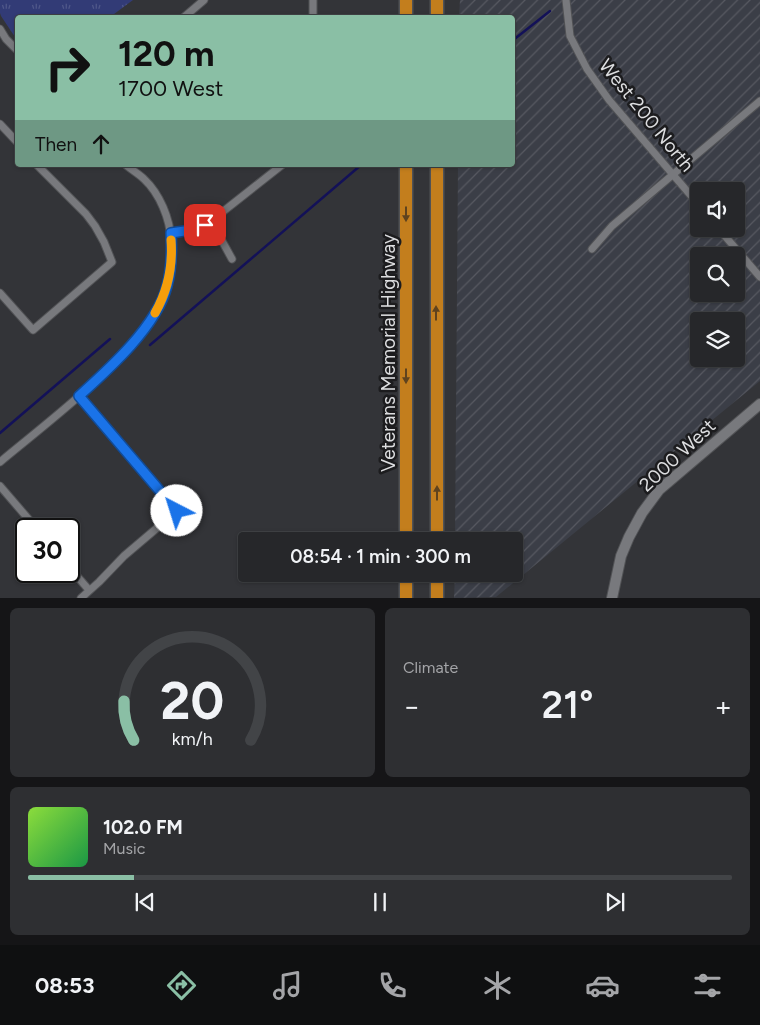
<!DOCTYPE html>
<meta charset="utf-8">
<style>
:root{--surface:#26272a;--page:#2e2f32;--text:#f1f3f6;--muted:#a4a5a8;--line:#424447;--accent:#8abfa5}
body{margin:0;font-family:Figtree,sans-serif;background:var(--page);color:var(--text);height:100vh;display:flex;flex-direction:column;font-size:19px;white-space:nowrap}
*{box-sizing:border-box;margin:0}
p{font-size:16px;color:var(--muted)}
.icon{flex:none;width:28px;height:28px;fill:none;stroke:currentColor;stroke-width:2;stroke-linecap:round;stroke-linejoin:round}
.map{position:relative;height:598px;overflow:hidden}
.sheet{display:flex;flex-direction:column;gap:10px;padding:10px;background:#151517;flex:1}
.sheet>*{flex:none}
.banner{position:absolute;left:15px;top:15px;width:500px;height:152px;border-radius:5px;box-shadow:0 1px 4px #0004,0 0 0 1px var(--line);background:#8abfa5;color:#111;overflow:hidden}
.buttons{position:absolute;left:690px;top:182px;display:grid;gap:10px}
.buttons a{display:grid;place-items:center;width:55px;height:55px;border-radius:5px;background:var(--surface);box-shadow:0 1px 4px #0004,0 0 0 1px var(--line);font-size:25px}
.speed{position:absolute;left:15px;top:518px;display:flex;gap:10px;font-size:25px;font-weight:700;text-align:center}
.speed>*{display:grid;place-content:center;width:65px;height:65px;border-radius:50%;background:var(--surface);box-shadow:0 1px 4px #0004,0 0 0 1px var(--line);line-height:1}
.speed .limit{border:2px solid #111;border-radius:8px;background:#fff;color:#111}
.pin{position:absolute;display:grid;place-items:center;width:42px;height:42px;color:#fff;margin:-21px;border-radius:10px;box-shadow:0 2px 8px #0006}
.me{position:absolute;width:55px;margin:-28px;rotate:320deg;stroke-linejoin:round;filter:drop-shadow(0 0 4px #0008)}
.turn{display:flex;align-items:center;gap:18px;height:105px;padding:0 20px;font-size:22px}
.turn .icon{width:65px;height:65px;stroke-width:2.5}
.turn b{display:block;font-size:35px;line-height:42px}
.then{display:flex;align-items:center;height:48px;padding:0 20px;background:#0003;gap:10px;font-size:19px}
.big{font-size:38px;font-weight:600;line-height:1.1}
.sheet .card{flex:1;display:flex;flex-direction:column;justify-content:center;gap:8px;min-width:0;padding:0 18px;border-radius:8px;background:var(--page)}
.sheet .dial{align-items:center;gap:0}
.dial svg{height:130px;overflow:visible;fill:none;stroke:var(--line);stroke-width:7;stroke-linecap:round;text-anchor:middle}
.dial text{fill:var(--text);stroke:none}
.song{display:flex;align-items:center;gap:15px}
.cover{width:60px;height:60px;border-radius:8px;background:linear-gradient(135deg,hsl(90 70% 55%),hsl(140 70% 35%))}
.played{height:5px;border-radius:2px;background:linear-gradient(90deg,var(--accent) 15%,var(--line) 15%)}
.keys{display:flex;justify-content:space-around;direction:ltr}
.heat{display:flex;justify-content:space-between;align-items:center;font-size:28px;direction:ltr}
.sheet .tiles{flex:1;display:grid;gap:10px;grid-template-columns:1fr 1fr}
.card:last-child{grid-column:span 2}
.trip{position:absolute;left:238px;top:532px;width:285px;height:50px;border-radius:5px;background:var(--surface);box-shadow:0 1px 4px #0004,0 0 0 1px var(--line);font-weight:600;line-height:50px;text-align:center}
.dock{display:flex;height:80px;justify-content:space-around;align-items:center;background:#0f1011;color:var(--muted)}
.dock .icon{width:35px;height:35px}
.dock .active{color:var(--accent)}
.dock b{font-size:22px;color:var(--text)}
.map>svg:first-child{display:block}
.industrial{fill:url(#industrial-furrows);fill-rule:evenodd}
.park{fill:url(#park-tufts)}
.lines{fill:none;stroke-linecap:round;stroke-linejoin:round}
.stream{stroke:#131158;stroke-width:2.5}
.street-casing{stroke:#515255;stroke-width:9}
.secondary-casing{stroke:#515255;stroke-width:12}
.highway-casing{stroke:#515255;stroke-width:15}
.street{stroke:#78797d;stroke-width:7}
.secondary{stroke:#78797d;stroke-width:10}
.highway{stroke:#c37e1d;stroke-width:12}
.oneway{fill:#5f431e}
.route-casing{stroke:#114b97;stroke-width:12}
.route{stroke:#1a73e8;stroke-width:9}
.slow{stroke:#f59e0b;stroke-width:9}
.labels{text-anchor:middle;stroke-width:5;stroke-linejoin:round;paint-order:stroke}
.street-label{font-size:19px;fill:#dddee0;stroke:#1c1c1e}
</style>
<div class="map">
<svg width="760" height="598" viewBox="0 0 760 598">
<defs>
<pattern id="industrial-furrows" width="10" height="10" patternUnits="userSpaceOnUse" patternTransform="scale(1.25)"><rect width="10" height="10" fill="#3b3e47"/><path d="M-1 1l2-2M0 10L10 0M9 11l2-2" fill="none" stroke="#575961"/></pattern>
<pattern id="park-tufts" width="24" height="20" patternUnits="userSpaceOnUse" patternTransform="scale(1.25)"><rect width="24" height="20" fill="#323b76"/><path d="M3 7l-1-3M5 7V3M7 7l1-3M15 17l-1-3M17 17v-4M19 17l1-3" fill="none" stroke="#4f5789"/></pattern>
</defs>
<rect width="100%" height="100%" fill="#333438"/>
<path class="industrial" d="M460,0H760V381L496,597L454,598L455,574H514V541H455L458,165H512V18L459,17ZM699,191H736V229H699ZM699,256H736V294H699ZM699,321H736V359H699Z"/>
<path class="park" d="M0,0H133L110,17L18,18L17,40L1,16L0,13Z"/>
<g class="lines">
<g class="stream">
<path d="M512,41L550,11"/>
<path d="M150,345L361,165"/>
<path d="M0,433L110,339"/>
</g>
<defs>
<g id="street">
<path d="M313,0V18"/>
<path d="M566,0L570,36L587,69L609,100L699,205"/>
<path d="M183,18L204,0"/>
<path d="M0,29L6,39L18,51"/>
<path d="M0,124L18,143"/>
<path d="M211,221L232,259"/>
<path d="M719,229L760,277"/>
<path d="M171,233L191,230L211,221L282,165"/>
<path d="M592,249L612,226L760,101"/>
<path d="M0,293L33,330L112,262L104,242L95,226L86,214L37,165"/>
<path d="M79,396L177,511L124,556L99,582L81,598"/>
<path d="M0,462C47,423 98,385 137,337C149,322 160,307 166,289C172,274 172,256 171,240C170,219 160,194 144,179C139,174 132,170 126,165"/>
<path d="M0,486L37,529"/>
<path d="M69,567L89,590"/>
</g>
<path id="secondary" d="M612,598L621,556L629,537L642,513L659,490L760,404"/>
<g id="highway">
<path d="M406,0V18"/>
<path d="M437,18V0"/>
<path d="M406,165V541"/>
<path d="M437,165V541"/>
<path d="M406,574V598"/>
<path d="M437,574V598"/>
</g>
</defs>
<use href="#street" class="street-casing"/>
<use href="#secondary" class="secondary-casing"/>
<use href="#highway" class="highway-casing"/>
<use href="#street" class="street"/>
<use href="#secondary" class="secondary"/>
<use href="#highway" class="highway"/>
</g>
<defs><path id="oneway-solid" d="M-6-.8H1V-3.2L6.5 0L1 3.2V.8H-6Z" transform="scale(1.25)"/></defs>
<g class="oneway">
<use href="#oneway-solid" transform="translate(406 214) rotate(90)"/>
<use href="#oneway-solid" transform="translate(436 313) rotate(-90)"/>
<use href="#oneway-solid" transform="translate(406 376) rotate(90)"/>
<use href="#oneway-solid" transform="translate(437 493) rotate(-90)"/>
</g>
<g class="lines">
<defs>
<path id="route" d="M177,511L79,396C109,369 157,326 167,286C172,268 172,251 171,233L191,230L205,225"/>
</defs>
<use href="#route" class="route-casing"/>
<use href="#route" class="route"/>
<path class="slow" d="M155,313C168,290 173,266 171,240"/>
</g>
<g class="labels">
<g class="street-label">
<text transform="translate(647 115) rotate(51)" y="7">West 200 North</text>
<text transform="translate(388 353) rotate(-90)" y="7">Veterans Memorial Highway</text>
<text transform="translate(677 455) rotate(-43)" y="7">2000 West</text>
</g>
</g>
</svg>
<div class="buttons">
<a><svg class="icon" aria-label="sound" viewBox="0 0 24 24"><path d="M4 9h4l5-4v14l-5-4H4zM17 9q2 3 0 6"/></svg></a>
<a><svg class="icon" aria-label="search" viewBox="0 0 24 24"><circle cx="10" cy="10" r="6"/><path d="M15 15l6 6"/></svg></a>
<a><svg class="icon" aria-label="layers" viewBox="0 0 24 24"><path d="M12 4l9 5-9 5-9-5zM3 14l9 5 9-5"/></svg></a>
</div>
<div class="speed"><div class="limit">30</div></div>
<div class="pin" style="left:205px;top:225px;background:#d93025"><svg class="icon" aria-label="arrive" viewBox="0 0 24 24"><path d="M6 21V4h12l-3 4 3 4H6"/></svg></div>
<svg class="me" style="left:177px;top:511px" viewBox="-20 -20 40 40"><circle r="19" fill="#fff"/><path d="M0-13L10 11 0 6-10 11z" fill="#1a73e8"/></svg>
<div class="trip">08:54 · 1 min · 300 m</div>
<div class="banner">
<div class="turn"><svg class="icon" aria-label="right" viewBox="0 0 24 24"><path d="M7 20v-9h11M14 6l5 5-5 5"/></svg><div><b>120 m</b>1700 West</div></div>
<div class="then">Then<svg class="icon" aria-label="ahead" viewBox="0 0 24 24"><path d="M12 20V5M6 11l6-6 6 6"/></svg></div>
</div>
</div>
<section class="sheet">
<div class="tiles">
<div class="card dial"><svg viewBox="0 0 100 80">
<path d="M14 69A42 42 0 1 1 86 69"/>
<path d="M14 69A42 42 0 0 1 8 45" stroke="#8abfa5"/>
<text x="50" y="56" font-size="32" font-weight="700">20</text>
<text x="50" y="72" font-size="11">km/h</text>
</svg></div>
<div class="card"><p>Climate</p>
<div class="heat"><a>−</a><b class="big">21°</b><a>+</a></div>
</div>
<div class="card">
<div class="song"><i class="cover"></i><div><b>102.0 FM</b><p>Music</p></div></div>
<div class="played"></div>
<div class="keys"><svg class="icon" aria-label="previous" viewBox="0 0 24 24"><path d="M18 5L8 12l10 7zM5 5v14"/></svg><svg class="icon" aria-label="pause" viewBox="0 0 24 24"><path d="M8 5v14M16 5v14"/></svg><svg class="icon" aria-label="next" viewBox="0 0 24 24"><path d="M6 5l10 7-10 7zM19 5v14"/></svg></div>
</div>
</div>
</section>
<nav class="dock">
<b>08:53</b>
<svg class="icon active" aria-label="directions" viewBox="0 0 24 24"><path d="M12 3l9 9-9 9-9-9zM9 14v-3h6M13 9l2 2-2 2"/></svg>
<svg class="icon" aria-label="music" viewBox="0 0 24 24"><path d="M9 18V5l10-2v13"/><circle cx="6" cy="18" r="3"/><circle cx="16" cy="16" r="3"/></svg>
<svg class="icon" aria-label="phone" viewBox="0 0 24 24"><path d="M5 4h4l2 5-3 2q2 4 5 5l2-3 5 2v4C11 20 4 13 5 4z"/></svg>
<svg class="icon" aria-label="climate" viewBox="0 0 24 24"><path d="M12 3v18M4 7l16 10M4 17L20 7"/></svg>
<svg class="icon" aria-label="car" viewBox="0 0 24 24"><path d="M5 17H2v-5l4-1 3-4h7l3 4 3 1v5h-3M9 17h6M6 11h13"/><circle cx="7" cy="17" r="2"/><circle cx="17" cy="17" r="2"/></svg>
<svg class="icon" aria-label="filters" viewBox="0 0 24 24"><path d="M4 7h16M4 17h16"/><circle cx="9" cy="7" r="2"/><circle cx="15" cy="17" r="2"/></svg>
</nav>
